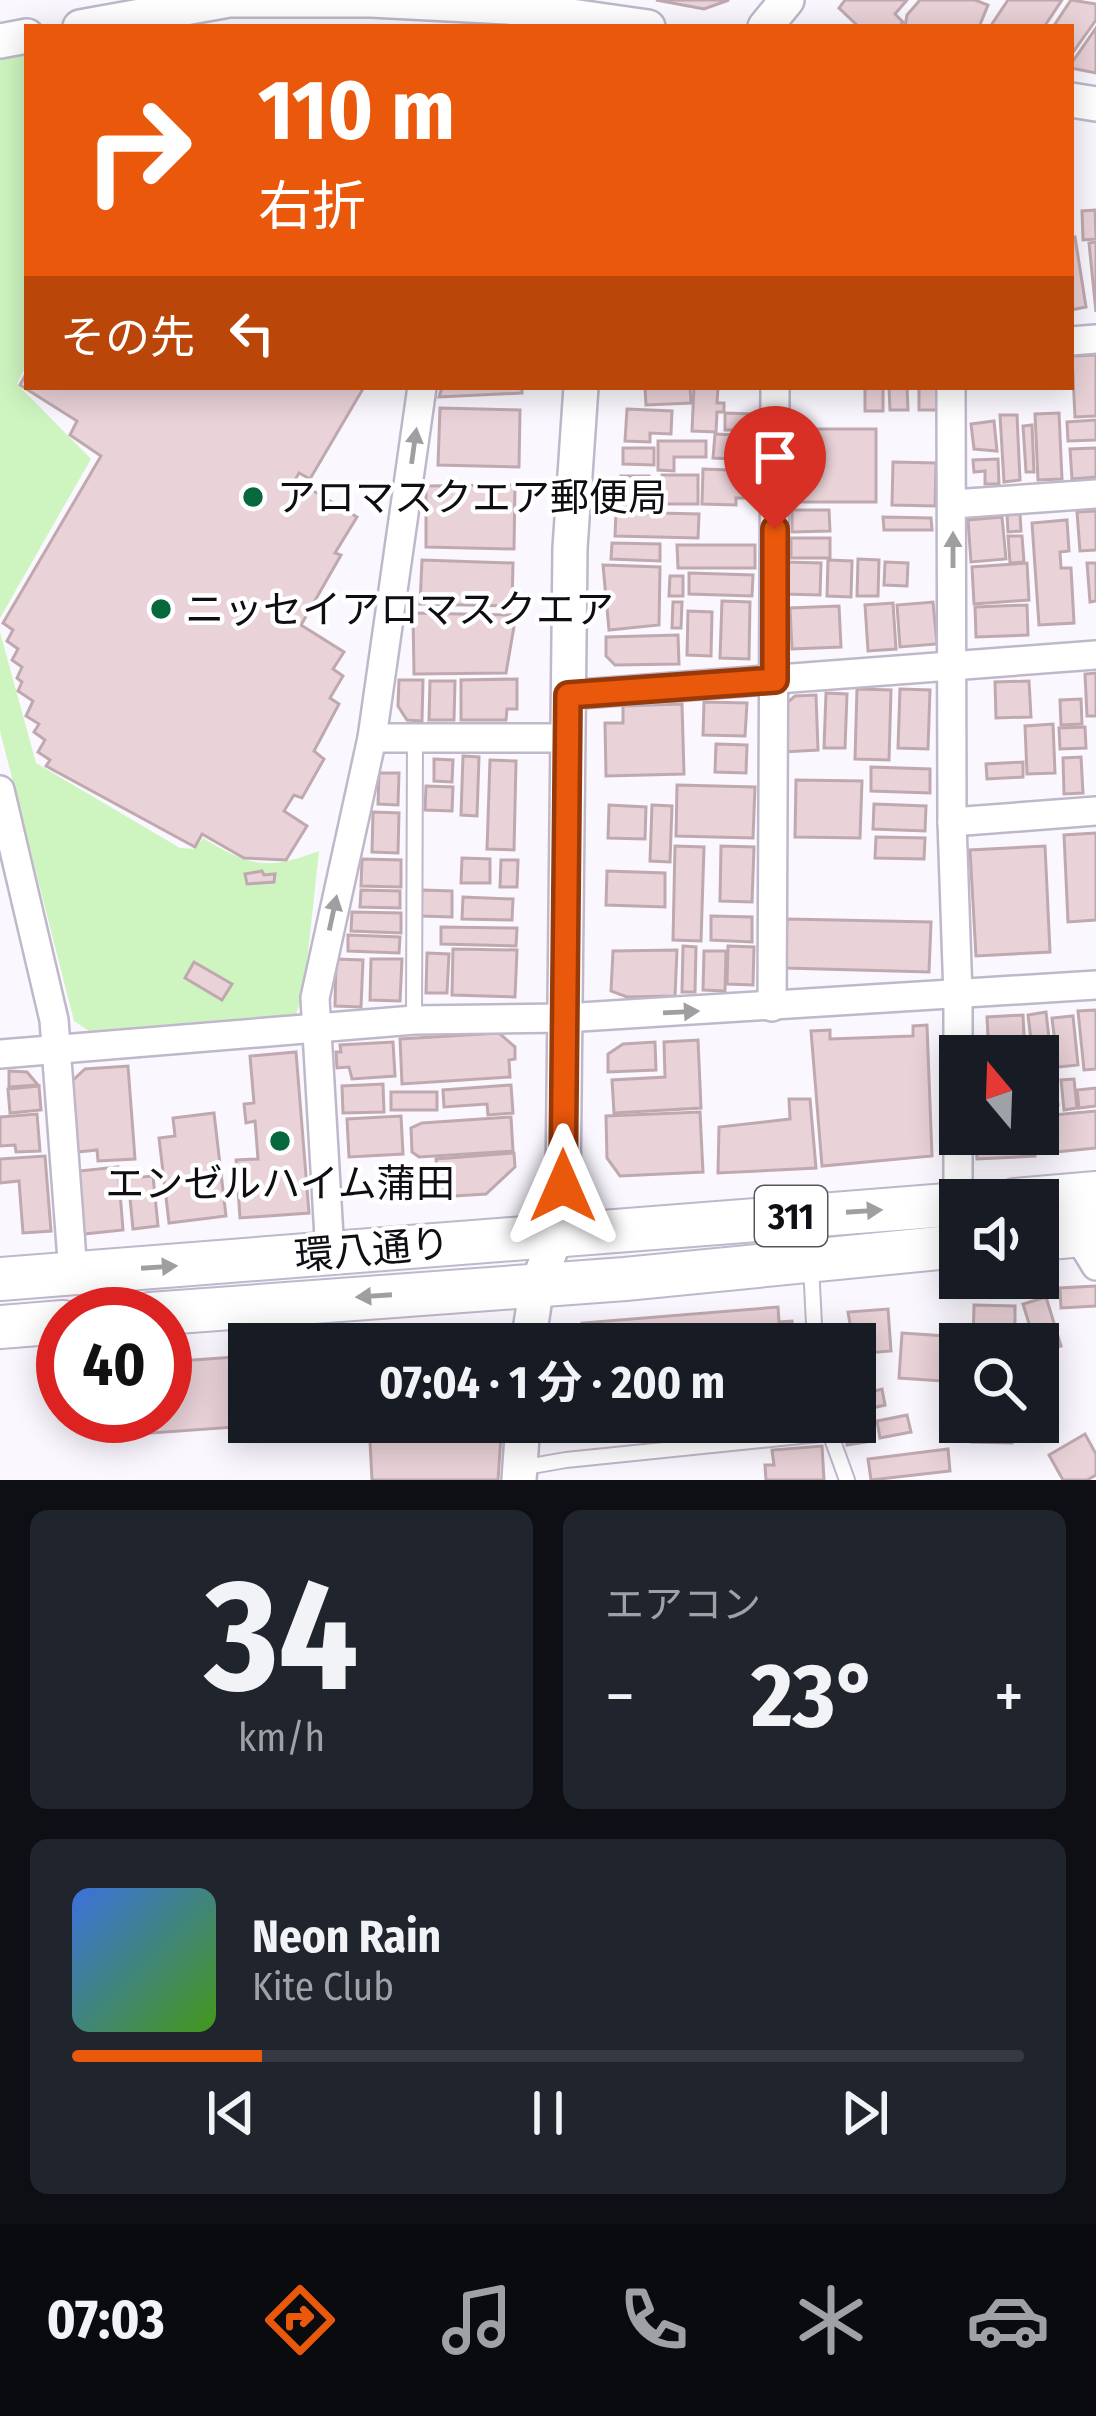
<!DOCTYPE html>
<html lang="ja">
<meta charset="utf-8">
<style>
:root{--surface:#171b24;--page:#20242c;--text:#f1f3f6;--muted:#9ea1a6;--line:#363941;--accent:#ea580c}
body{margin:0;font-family:"Fira Sans Condensed","Noto Sans JP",sans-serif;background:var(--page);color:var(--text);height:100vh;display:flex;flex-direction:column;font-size:45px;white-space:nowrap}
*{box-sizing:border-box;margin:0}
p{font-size:39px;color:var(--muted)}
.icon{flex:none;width:66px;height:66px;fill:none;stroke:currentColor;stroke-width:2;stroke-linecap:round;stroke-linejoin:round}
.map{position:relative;height:1480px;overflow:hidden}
.drawer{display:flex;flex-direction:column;gap:30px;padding:30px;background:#0d0f14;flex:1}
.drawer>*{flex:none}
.top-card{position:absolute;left:24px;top:24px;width:1050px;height:366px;border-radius:0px;box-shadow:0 6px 30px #0003;background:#ea580c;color:#fff;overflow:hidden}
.needle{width:78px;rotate:341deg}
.fabs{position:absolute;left:939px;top:1035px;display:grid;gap:24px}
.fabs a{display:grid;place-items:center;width:120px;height:120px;border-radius:0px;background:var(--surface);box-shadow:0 6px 30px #0003;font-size:60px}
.speed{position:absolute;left:36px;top:1287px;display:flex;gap:24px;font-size:60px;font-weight:700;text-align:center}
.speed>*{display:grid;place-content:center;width:156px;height:156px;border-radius:50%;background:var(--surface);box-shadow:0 6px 30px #0003;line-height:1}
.speed .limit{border:18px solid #d22;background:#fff;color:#111}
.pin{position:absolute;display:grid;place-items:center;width:102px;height:102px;color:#fff;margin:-123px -51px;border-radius:50% 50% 50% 0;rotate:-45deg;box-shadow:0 0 12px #0007}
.pin .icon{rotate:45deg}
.me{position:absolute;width:132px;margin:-66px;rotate:0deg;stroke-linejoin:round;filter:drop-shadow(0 0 9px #0008)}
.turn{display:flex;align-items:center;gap:42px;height:252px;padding:0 36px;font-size:54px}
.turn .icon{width:156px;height:156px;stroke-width:2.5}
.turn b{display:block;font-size:84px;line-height:102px}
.then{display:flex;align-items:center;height:114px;padding:0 36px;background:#0003;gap:24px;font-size:45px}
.big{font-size:90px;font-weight:700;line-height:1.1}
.drawer .tile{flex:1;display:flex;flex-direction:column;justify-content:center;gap:18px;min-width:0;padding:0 42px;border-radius:18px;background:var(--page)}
.drawer .dial{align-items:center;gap:0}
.dial b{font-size:156px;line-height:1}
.song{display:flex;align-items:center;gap:36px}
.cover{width:144px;height:144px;border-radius:18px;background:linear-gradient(135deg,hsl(220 70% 55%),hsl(100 70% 35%))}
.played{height:12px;border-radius:6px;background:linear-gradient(90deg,var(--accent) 20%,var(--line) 20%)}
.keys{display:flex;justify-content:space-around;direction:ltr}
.heat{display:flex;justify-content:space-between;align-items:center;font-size:66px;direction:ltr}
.drawer .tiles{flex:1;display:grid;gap:30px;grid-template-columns:1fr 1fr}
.tile:last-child{grid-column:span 2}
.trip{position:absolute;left:228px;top:1323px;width:648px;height:120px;border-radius:0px;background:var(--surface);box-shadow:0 6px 30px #0003;font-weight:700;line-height:120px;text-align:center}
.dock{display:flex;height:192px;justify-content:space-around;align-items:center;background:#090b0e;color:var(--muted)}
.dock .icon{width:84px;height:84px}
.dock .current{color:var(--accent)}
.dock b{font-size:54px;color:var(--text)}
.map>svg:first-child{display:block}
.green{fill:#cef5c0}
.building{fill:#e9d2d8;stroke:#bfa9af;stroke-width:3}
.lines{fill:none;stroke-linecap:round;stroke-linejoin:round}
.service-casing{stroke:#bfb8ca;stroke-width:18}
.minor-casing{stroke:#bfb8ca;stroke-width:32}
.tertiary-casing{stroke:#bfb8ca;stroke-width:38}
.primary-casing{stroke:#bfb8ca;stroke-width:46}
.service{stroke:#fff;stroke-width:14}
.minor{stroke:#fff;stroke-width:27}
.tertiary{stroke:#fff;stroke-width:33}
.primary{stroke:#fff;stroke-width:42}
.oneway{fill:#9f9fa1}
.route-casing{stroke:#983908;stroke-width:30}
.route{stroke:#ea580c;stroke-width:21}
.poi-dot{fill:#07683d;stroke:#fff;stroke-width:4.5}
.labels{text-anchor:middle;stroke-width:9;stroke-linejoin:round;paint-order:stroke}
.shield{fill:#fff;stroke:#58565a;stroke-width:3}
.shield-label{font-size:36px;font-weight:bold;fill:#100e14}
.poi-label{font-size:39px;fill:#100e14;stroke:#fff;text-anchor:start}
.street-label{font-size:39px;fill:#100e14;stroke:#fff}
</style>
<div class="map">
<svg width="1096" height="1480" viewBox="0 0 1096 1480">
<rect width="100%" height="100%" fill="#faf7ff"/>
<g class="green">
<path d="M27,52V364L17,384L91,459L0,618V57Z"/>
<path d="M0,632L36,763L180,848L195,849L203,838C249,866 267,871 319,851L304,990L296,1014L89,1031L74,1021L0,731Z"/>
</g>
<g class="building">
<path d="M656,0H729L704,9Z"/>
<path d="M845,0H907L895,14L903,22L899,27H859L839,8Z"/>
<path d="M920,0H975L988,5L979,27H905L907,15Z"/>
<path d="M1008,0H1062L1044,27H990Z"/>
<path d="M1071,0L1096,4V20L1071,55V27H1053Z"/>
<path d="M1096,28V73L1071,68V64Z"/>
<path d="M1095,210L1096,239L1083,240L1082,211Z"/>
<path d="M1075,237L1086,307L1071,310V238Z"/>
<path d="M1096,242V312L1089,243Z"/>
<path d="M1096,355V416L1075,417L1072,356Z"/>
<path d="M27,372V387H364L310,479L299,473L295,480L357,517L335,553L341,555L301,625L344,652L333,669L343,676L330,698L339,704L314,751L324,759L302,798L294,795L284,811L307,826L286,860L244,858L202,834L195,847L46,766L50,760L38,752L45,740L34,732L39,724L26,716L33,701L18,691L22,682L17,678L22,667L12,660L18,649L7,641L13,630L3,623L101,456L70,435L77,421L20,385Z"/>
<path d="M442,387H522V393L439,397Z"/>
<path d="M645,387H690L691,403L646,405Z"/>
<path d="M694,387H718L717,403H724V412H717L716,432L692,431Z"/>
<rect x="865" y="387" width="18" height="24"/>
<path d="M889,387H907L908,410H890Z"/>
<rect x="919" y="387" width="20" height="23"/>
<path d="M440,408L520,410L519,467L438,465Z"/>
<path d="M627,409L672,411L671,434L650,433V442L625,441Z"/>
<path d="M725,413L753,414L752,430H725Z"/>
<path d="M1059,413L1062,479L1038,480L1035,414Z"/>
<path d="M1000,415H1017L1020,480L1004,482Z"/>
<path d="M1096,420V440L1068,441L1067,422Z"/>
<path d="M994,421L997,451L974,449L971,424Z"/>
<path d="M1032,425L1034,472H1026L1023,426Z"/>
<rect x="796" y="429" width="80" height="73"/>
<path d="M715,434L754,436L753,460L713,458Z"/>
<path d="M658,441H706V457H674V471L658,470Z"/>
<path d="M623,448H654V465L623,464Z"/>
<path d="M1096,448V477L1072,479L1070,449Z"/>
<path d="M998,459L999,484H985V471L974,472L973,460Z"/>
<path d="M893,462L936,463L935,506L892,505Z"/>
<path d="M703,469L755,471L754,498H736V505L702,504Z"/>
<rect x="662" y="475" width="36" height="29"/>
<rect x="621" y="476" width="28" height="29"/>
<path d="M515,485L514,549L426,547V486Z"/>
<path d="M792,510H829L830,531L792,532Z"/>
<path d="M1096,511V550L1080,551L1077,512Z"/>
<path d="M616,512L699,514L698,538L615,536Z"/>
<path d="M1020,514L1021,531L1008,532L1007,515Z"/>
<path d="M883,517L931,518L932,530H884Z"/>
<path d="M1002,517L1006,559L971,562L968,520Z"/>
<path d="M1067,520L1069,551L1060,552L1061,568H1071L1074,623L1039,625L1032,523Z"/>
<path d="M1008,536H1022L1024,562L1010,563Z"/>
<rect x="791" y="538" width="39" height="20"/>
<path d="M612,543L660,544V561L611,559Z"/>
<path d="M677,545H755V568H678Z"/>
<path d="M858,559L879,560L878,596H857Z"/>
<path d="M422,560L513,563L512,606L420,604Z"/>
<path d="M828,560L852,561L851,597L827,596Z"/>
<path d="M784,562L821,563L820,595L783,594Z"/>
<path d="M885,562L908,563L907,586L884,585Z"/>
<path d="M1027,563L1029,600L974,604L972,567Z"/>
<path d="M1087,563H1096V601L1090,602Z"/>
<path d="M603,565L660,567L659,625L609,630Z"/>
<path d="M689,573L753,575L752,596L689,594Z"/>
<path d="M670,576H683V596H669Z"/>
<path d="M722,601L750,602L749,659L720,658Z"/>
<path d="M673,602H682L681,628H672Z"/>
<path d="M933,602L937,644L900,647L897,605Z"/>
<path d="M893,603L896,649L868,651L865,605Z"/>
<path d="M1027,605L1028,635L976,637L975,607Z"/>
<path d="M839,606L841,647L792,649L790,608Z"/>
<path d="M688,611L712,612L711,656L687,655Z"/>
<path d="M413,613L516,615L506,673L414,674Z"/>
<path d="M678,635L679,664L615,665L606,656V637Z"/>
<path d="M1096,673V716H1087L1085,674Z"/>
<path d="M517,679V709H507L506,720H461V680Z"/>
<path d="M399,680H423L422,721L407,720L398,706Z"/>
<path d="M430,681H455L454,720H429Z"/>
<path d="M1029,681L1031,717L996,718L995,682Z"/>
<path d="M857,689L891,690L889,760L855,759Z"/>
<path d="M900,689L930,690L928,749L898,748Z"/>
<path d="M826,693L847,694L845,748H824Z"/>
<path d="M816,695L818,750L783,752L781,708L795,696Z"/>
<path d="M1081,699L1082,724L1061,725L1060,700Z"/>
<path d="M704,702L747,703L745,736L703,735Z"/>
<path d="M682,704L684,774L606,776L605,723H623V706Z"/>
<path d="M1053,724L1055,773L1027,774L1025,726Z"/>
<path d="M1085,727L1086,748L1060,749L1059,728Z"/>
<path d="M716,744L747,745L746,773L715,772Z"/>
<path d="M463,756L479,757L477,816L461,815Z"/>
<path d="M1081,757L1083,793L1064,794L1063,758Z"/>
<path d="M434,759L453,760L452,782L434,781Z"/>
<path d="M490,760L516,761L514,850L487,849Z"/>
<path d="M1023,762V777L987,779L986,764Z"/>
<path d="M871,767L930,769V793L871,791Z"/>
<path d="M379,773H399L398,805L378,804Z"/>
<path d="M796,780L862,781L860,838L795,837Z"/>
<path d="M677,785L755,787L753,838L676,836Z"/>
<path d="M426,786L453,787L452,811L425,810Z"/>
<path d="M874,804L926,806L925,831L873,829Z"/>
<path d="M609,805L646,807L645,839L608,838Z"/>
<path d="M652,805L672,806L670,862L650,861Z"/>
<path d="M373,812L399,813L398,853L372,852Z"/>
<path d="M1096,833V920L1068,922L1064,835Z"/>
<path d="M876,837L925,838L924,859L875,858Z"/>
<path d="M675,846L704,847L701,941L673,940Z"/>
<path d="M721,846L754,847L752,902L720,901Z"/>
<path d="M1045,846L1050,952L976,956L970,850Z"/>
<path d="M462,858L490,859V883H461Z"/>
<path d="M362,859L401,860V887L361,886Z"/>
<path d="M501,860H518L517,887H500Z"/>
<path d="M262,871L264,875L275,874L274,882L247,884L245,874Z"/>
<path d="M607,871L665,873V907L606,905Z"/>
<path d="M361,890L400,891V908L360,907Z"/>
<path d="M422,890L452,891V917L421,916Z"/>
<path d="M463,897L513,899L512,920L462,919Z"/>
<path d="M352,912L401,913V933L351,931Z"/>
<path d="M711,916L752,917V942L711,940Z"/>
<path d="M787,919L931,922L929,972L785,968Z"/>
<path d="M441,927L517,928L516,946L441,944Z"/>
<path d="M348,935L400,937L399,953L348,951Z"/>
<path d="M683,946L696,947L695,992H682Z"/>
<path d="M728,946L754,947L753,985L727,984Z"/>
<path d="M453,949L517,950L515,997L452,995Z"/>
<path d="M677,950L675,996L627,997L611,991L613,951Z"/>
<path d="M704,951H726L725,991L703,990Z"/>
<path d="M427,953L449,954L447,993H426Z"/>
<path d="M336,959L363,960L361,1007L335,1006Z"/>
<path d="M371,959H402L400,1001L370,1000Z"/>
<path d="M194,962L232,984L222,1000L185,978Z"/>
<path d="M1096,1010V1069L1084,1070L1078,1011Z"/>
<path d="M1046,1012L1052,1065L1038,1066V1056H1033L1028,1015Z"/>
<path d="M1023,1015L1025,1056H989L987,1017Z"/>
<path d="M1073,1016L1078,1065L1058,1067L1052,1018Z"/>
<path d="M927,1025L932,1156L822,1166L811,1031L830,1030V1039L913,1036V1026Z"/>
<path d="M499,1033L515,1047V1059L509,1060L510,1077L402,1084L400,1039Z"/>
<path d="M698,1040L701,1108L614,1113L612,1080L665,1077L664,1042Z"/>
<path d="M393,1042L395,1076L352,1079L349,1067L337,1068L336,1052H341L340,1045Z"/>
<path d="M655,1042L656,1070L608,1072V1054L623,1044Z"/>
<path d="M296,1052L309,1213L240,1218L236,1160L258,1159L255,1121L246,1123L244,1104L254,1103L250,1056Z"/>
<path d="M128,1066L135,1159L98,1161L97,1150L77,1152L71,1082L85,1069Z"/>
<path d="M1054,1070L1058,1105L1038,1107V1072Z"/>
<path d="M9,1071L27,1072L38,1085L9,1087Z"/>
<path d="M1074,1079L1077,1108L1064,1110L1061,1080Z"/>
<path d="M383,1084L384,1112L343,1113L342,1086Z"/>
<path d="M511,1085L513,1113L488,1115L487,1104L444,1107L443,1090Z"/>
<path d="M39,1086L41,1110L10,1113L8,1089Z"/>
<path d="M1096,1088V1106L1079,1108L1077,1090Z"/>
<rect x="391" y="1092" width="46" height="18"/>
<path d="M789,1099H810L816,1168L718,1173L719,1127L790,1119Z"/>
<path d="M1096,1111V1148L1045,1153L1042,1116Z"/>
<path d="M700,1112L703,1172L620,1176L607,1158L606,1116Z"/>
<path d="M214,1113L226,1216L169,1223L159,1138L175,1136L173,1118Z"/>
<path d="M37,1114L40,1151L16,1152L15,1145L0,1146V1117Z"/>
<path d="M401,1116L403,1154L349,1157L347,1119Z"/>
<path d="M511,1117L513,1151L419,1157L412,1152L411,1128L422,1123Z"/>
<path d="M976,1134H1034L1035,1156L977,1159Z"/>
<path d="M514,1153L515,1167L486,1194L439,1197L436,1159Z"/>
<path d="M45,1156L51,1231L23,1233L19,1181L0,1183V1159Z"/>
<path d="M118,1167L123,1230L84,1234L79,1171Z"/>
<path d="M153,1176L158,1226L133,1229L128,1178Z"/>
<path d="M1096,1286V1306L1061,1308L1060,1288Z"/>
<path d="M1046,1297L1061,1346L1038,1353L1023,1304Z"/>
<path d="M974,1305L1015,1306V1344H973Z"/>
<path d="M778,1307L779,1322L792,1321L794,1344H584L582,1323Z"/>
<path d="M888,1309L891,1351L855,1354L848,1312Z"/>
<path d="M902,1333L945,1336L942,1381L899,1378Z"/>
<path d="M249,1356V1422H338L339,1433L235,1441L234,1427L97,1437L96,1416H165V1362Z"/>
<path d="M882,1389L885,1405L855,1412V1396Z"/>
<path d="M907,1415L911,1432L880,1438L877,1421Z"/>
<path d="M868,1421L872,1441L847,1445L843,1425Z"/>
<path d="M369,1422H502L498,1480H372Z"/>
<path d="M557,1422H722L558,1436Z"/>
<path d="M971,1422H1013L1012,1443L971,1442Z"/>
<path d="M1085,1434L1096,1454V1475L1087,1480H1063L1049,1455Z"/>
<path d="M822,1446L824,1480H766L765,1465H774L772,1450Z"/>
<path d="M948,1449L950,1471L871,1480L868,1459Z"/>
</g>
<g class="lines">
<defs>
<g id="service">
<path d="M414,1020L415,739"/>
<path d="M811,1265L815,1344"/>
<path d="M826,1422L847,1480"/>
<path d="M520,1468L566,1460L830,1433"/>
</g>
<g id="minor">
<path d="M1071,341L1096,339"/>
<path d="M951,387L952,822L958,996V1205"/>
<path d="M953,504L1096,494"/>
<path d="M568,695L1096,655"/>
<path d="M372,738H566"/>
<path d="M0,790L54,1020L73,1273"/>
<path d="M952,822L1096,811"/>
<path d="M772,1007L775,387"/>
<path d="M0,1054L414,1020L564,1018L1096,985"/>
<path d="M1077,1235L1096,1266"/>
<path d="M330,1254L315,998L372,738L422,387"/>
</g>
<g id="tertiary">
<path d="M80,27L229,0H371L507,7L648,27"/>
<path d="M765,27L787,0"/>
<path d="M0,41L27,36"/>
<path d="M1071,100L1096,104"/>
<path d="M528,1344L537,1285L557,1234L563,1187L570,548L581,387"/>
<path d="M519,1480L523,1422"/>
</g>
<g id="primary">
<path d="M1015,1200L1096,1193"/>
<path d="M1038,1239L1096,1234"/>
<path d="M0,1279L960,1204"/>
<path d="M150,1314L625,1279L960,1246"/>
<path d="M0,1327L63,1322"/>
</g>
</defs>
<use href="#service" class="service-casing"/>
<use href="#minor" class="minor-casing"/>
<use href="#tertiary" class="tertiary-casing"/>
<use href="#primary" class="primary-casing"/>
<use href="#service" class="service"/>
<use href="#minor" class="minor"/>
<use href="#tertiary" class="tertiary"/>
<use href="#primary" class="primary"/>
</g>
<defs><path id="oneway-solid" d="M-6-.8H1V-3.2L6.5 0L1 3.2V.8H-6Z" transform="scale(3)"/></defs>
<g class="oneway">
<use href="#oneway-solid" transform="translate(414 446) rotate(-82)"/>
<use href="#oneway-solid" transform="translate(953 550) rotate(-90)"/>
<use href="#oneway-solid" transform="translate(333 913) rotate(-78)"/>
<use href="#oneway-solid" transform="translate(681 1012) rotate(-3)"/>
<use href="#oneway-solid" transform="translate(864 1211) rotate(-4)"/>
<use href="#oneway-solid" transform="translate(159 1267) rotate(-4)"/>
<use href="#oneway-solid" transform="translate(374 1296) rotate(176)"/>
</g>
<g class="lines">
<defs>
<path id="route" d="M563,1186L568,695L775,680V529"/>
</defs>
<use href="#route" class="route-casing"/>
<use href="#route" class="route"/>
</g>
<g class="poi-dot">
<circle cx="253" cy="497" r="12"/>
<circle cx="161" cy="609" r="12"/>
<circle cx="280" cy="1141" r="12"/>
</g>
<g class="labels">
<rect class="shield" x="755" y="1186" width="72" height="60" rx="9"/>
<g class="shield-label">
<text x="791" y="1229">311</text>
</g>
<g class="poi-label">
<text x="277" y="511">アロマスクエア郵便局</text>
<text x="185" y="623">ニッセイアロマスクエア</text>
<text x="280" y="1197" text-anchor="middle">エンゼルハイム蒲田</text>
</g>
<g class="street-label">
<text transform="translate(372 1249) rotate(-5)" y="14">環八通り</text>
</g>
</g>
</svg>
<div class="fabs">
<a><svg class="needle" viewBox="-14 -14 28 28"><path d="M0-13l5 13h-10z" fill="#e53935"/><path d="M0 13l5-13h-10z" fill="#9ea1a6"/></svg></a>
<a><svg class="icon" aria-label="sound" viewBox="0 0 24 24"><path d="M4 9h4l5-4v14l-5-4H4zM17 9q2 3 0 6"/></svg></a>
<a><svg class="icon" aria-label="search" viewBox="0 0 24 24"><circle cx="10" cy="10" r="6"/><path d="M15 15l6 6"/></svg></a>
</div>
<div class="speed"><div class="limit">40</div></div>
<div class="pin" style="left:775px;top:529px;background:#d93025"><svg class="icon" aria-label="arrive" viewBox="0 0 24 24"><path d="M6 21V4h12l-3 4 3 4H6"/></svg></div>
<svg class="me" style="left:563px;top:1186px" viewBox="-20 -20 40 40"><path d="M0-17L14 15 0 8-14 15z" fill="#ea580c" stroke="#fff" stroke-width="4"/></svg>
<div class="trip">07:04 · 1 分 · 200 m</div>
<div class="top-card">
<div class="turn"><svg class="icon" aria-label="right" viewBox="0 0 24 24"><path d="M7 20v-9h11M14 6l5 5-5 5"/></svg><div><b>110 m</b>右折</div></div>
<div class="then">その先<svg class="icon" aria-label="left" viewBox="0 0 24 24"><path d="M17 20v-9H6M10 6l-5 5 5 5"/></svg></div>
</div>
</div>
<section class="drawer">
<div class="tiles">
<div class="tile dial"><b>34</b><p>km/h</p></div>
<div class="tile"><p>エアコン</p>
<div class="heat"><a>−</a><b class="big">23°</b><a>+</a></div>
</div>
<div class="tile">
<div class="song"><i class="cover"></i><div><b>Neon Rain</b><p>Kite Club</p></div></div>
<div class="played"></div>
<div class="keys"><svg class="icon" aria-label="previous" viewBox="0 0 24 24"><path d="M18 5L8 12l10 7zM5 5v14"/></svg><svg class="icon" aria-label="pause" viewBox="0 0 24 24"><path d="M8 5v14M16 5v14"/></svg><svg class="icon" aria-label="next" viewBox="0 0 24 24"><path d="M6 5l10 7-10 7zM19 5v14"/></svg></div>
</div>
</div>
</section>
<nav class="dock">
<b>07:03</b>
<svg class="icon current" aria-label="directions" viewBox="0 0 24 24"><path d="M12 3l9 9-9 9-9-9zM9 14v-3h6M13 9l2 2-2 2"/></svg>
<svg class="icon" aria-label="music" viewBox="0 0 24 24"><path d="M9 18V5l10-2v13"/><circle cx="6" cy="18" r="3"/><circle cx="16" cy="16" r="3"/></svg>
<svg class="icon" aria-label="phone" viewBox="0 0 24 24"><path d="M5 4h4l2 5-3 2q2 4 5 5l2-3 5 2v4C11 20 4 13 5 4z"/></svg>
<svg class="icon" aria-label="climate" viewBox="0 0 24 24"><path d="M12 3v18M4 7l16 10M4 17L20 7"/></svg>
<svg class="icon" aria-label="car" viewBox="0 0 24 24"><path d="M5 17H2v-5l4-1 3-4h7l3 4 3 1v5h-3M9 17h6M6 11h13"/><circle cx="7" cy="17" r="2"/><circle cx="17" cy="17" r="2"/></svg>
</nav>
